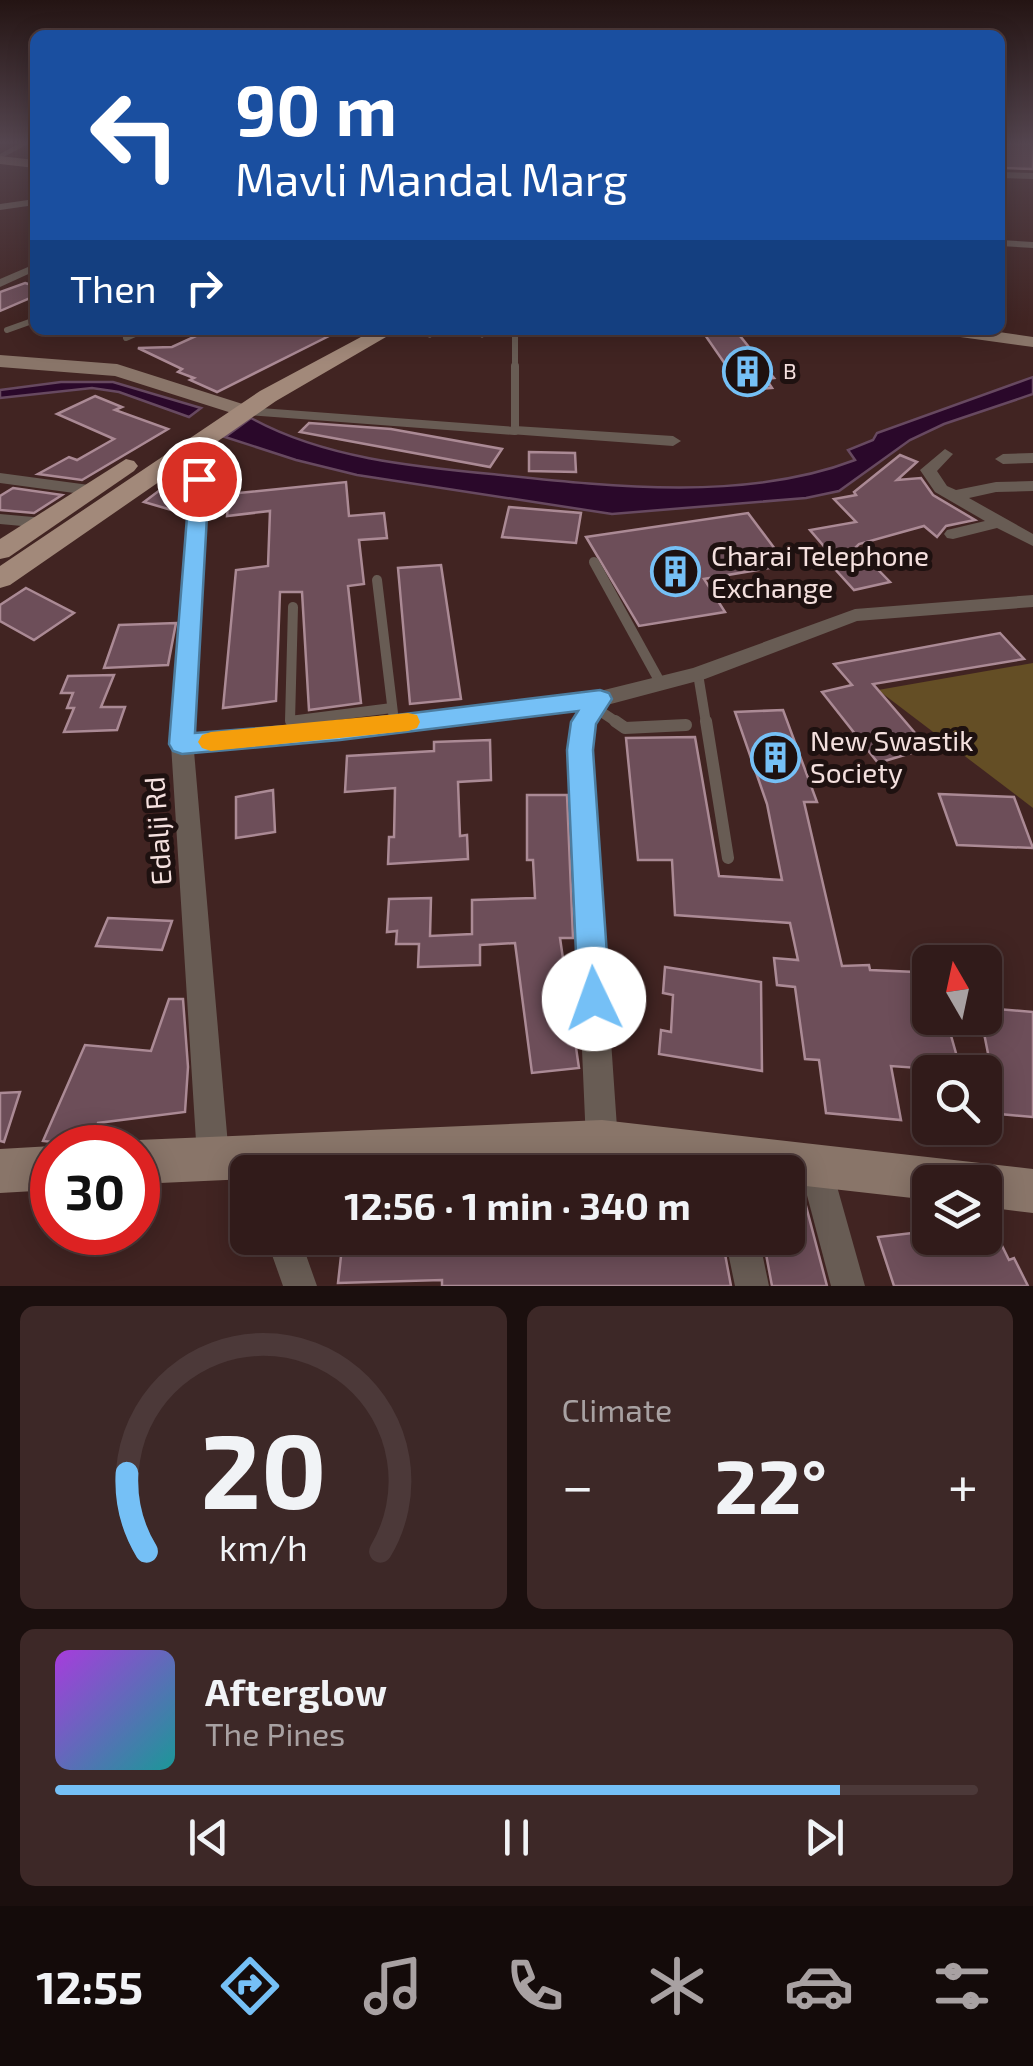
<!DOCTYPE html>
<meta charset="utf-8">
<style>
:root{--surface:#311b1a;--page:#3d2827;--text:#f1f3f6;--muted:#a8a1a2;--line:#4c3939;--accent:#75c0f6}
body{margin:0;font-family:"Exo 2",sans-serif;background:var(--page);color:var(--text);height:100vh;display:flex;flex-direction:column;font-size:38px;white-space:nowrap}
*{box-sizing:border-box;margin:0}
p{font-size:32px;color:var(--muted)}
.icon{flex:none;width:55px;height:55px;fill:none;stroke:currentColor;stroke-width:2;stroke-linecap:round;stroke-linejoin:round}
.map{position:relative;height:1286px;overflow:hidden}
.sheet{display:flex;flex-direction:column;gap:20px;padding:20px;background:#1b0f0e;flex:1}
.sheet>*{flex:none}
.top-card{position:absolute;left:30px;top:30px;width:975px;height:305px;border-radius:15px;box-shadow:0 5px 25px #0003,0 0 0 2px var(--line);background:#1a4fa0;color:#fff;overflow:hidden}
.needle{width:65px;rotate:351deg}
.fabs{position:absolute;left:912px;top:945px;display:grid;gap:20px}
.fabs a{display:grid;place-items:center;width:90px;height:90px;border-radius:15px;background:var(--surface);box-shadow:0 5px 25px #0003,0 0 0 2px var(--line);font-size:50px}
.speed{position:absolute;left:30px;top:1125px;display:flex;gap:20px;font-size:50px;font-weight:700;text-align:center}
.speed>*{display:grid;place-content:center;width:130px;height:130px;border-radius:50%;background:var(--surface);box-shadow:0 5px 25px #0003,0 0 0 2px var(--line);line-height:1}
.speed .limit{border:15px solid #d22;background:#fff;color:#111}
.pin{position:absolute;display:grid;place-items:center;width:85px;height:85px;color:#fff;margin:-42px;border:5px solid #fff;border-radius:50%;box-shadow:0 2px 10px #0007}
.me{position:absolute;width:110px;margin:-55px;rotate:357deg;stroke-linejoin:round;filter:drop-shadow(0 0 8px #0008)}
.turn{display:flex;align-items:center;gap:35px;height:210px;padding:0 40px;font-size:45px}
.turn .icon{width:130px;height:130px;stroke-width:2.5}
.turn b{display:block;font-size:70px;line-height:85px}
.then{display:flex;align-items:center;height:95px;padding:0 40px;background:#0003;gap:20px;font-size:38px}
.big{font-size:75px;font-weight:700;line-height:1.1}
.sheet .tile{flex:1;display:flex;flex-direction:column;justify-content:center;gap:15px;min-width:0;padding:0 35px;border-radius:15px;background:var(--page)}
.sheet .dial{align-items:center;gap:0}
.dial svg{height:260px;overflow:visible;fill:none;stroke:var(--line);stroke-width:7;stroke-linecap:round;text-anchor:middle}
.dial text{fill:var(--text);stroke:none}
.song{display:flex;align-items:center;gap:30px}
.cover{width:120px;height:120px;border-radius:15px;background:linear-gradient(135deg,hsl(280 70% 55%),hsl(180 70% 35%))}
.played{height:10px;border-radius:5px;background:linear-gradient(90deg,var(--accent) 85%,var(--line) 85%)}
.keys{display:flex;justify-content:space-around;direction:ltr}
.heat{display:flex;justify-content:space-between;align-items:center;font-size:55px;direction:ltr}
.sheet .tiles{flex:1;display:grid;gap:20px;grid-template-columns:1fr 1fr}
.tile:last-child{grid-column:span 2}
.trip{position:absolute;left:230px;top:1155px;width:575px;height:100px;border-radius:15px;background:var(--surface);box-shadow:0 5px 25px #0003,0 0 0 2px var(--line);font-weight:700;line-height:100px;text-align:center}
.menu{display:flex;height:160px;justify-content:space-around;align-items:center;background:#140b0a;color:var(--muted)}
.menu .icon{width:70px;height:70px}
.menu .current{color:var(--accent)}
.menu b{font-size:45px;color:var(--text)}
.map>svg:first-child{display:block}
.green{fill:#644e25}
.water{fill:#2a082a;stroke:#674960;stroke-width:2.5}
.building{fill:#6d4e59;stroke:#ab8a95;stroke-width:2.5}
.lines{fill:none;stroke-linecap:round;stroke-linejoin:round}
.lane-far3{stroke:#685c54;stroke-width:6}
.lane-far2{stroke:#685c54;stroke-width:8}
.lane-far1{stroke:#685c54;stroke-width:10}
.lane{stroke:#685c54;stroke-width:12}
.street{fill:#685c54;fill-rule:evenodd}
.secondary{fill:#897569;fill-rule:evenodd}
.primary{fill:#a2897a;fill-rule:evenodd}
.route{fill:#75c0f6;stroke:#4c7da0;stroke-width:2.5}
.slow{fill:#f59e0b}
.labels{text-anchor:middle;stroke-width:10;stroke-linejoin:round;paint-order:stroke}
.far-poi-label{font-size:22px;fill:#f4e0de;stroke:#1e1110;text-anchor:start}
.poi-label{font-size:28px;fill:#f4e0de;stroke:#1e1110;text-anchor:start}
.street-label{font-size:28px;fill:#f4e0de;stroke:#1e1110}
</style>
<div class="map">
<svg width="1033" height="1286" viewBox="0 0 1033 1286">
<rect width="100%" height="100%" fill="#412422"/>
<path class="green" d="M1033,663V808L878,690Z"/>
<g class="water">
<path d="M1033,377V394L944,424L910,440L839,491L806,498L612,514L357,475L296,460L225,437L251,418C325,459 418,467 501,475C614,487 748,501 855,460L848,450L873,440L877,433Z"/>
<path d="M61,382H113L201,408L189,417L119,392L92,388L0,398V390Z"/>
</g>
<g class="building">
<path d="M1000,144H1033V169L1004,168L1000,165Z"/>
<path d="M25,283L35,286V296L0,311V292Z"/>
<path d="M209,330H341L217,392L190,380L194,378L178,372L182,369L138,348L172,347Z"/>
<path d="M729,334L740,336L774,378L766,379L772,388L743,390L705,335Z"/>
<path d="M95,396L122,407L115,410L168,429L82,480L38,474L69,457L77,460L114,439L57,414Z"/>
<path d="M309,423L391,429L502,449L490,467L300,432Z"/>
<path d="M529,452L575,453L576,472L529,471Z"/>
<path d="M900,455L917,462L897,480L921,478L933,495L975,520L946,526L937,537L924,526L859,544L856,547L890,582L854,590L833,567L840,565L810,530L856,522L834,499L856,495L854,492Z"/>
<path d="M176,478L187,481L186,502L175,511L144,502Z"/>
<path d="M346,482L349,516L384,513L387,538L359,540L364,584L348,586L361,703L309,710L302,592H280L276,701L223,708L236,570L268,566L270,511L227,516L229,494Z"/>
<path d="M13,488L62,495L34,513L0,510V496Z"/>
<path d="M509,507L581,513L576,543L502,537Z"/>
<path d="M748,513L787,565L704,579L725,612L639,626L586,537Z"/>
<path d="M441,565L461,699L410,704L398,568Z"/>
<path d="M26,588L74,613L34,640L0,621V605Z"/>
<path d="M176,623L168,665L104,668L119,625Z"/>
<path d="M1000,633L1024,659L873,684L928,748L878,763L822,692L852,685L834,664Z"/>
<path d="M114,675L101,707H125L117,730L64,732L74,708H67L73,693H61L68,676Z"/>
<path d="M783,710L817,802H804L842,966L869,965L870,970L916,972L930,1018H946L961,1071L891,1066L901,1120L826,1113L819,1060L805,1059L795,987L777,985L774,958L798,960L790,923L675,915L672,860H638L626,738L695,737L719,876L782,880L767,804L735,712Z"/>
<path d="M490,740L491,780L458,782L460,836L467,835L468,859L388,864L389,837H394L395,788L345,792L347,756L434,751V742Z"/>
<path d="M273,790L275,832L236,838V797Z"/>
<path d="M939,794L1014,797L1033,848L957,845Z"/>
<path d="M527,795H567L573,938H560L579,1068L532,1073L515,943L480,945V965L418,967L419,944H396L397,931L387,932L389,899L431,898L430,936L472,934V900L535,898L533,860H527Z"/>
<path d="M108,918L172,921L162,950L96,946Z"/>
<path d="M665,967L761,982L762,1071L659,1054L661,1030L671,1032L673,995L663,993Z"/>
<path d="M169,999H183L188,1067L185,1112L98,1123L89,1146L43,1141L85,1045L151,1051Z"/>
<path d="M985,1008L1033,1012V1117L1000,1114L981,1018H985Z"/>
<path d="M20,1092L4,1142L0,1141V1093Z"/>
<path d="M788,1206H806L827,1286H772L763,1238H788Z"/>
<path d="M985,1211L1009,1260L1014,1258L1028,1286H894L878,1237L930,1231V1238H985Z"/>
<path d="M343,1238H722L731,1286H442V1280L338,1283Z"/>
</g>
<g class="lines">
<g class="lane-far3">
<path d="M7,330L35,320"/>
<path d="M515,330V369"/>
<path d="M126,338L144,330"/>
</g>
<path class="lane-far2" d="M246,411L515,431V366"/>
<g class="lane-far1">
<path d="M594,562L660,682"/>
<path d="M377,580L393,713"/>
<path d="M293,607L290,721L392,708"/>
<path d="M698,674L706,723"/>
<path d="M594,707L618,723"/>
</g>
<g class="lane">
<path d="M615,721L625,728L686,725"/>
<path d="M706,721L728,858"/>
</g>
<g class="street">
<path d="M18,144H28L0,159V154Z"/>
<path d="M1000,172L1033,173V179L1000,178Z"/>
<path d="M35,199V205L0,210V204Z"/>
<path d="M1000,240L1033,242V248L1000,246Z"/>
<path d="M35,264V271L0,287V279Z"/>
<path d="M411,330H430L436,334L430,338Z"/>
<path d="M480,330H495L482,338L476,334Z"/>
<path d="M515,426L673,436L681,441L673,446L510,434V428Z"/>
<path d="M202,436L210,441L194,735L340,723L600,691L693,668L855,609L1033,595V607L857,621L705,679L607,705L594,724L591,750L618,1142L613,1153L602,1158L591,1153L586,1142L569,750L572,722L581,709L340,739L194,751L229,1157L224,1168L213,1173L202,1168L197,1157L171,744L194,441Z"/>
<path d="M945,449L953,454L937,471L947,486L956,490L996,482L1033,481V491L996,492L969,498L1033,534V546L997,528L953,539L947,538L944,534L947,530L985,521L935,492L920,470Z"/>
<path d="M1033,453V463L1003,464L995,459L1003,454Z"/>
<path d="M0,473L89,485L97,490L89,495L0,483Z"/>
<path d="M0,514L44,518L53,523L44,528L0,524Z"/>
<path d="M815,1149L826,1154L831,1165L865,1286H831L799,1165L804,1154Z"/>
<path d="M266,1238H300L317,1286H283Z"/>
<path d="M725,1238H759L769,1286H735Z"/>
</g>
<g class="secondary">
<path d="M0,156L35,160V168L0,164Z"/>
<path d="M937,330H985L1033,337V347L946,335Z"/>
<path d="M0,355L117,364L252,407L255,411L252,415H238L115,376L0,367Z"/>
<path d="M602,1120L1033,1169V1213L985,1207V1182H930V1200L788,1184V1172H683L602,1164L398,1172H248V1179L138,1184V1148H122L138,1140Z"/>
<path d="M52,1146L56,1148H52V1190L0,1193V1149Z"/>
</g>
<g class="primary">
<path d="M374,330H398L276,401L10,585L0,588V566L260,391Z"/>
<path d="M126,459L134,461L138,466L134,471L9,557L0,559V539Z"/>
</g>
</g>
<linearGradient id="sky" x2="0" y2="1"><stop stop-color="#241413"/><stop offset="0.44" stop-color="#54454f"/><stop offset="1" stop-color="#54454f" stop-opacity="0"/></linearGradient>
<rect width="1033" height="324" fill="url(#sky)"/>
<path class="route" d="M199,474L209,479L195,733L340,722L600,690L609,693L612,699L596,724L593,750L610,999L606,1010L594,1014L583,1010L578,999L567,750L571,722L578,711L340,740L182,754L173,751L169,744L190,479Z"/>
<path class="slow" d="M408,713L417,715L420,722L417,728L408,731L211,751L202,748L198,742L202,735L211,732Z"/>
<defs>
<symbol id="building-ring" viewBox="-11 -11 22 22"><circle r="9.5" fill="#1e1110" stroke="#75c0f6" stroke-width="1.5"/><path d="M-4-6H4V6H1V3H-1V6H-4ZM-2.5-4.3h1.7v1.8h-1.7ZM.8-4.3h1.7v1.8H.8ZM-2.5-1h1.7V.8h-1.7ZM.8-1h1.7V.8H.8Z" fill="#75c0f6"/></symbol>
</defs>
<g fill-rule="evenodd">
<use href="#building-ring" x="720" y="344" width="55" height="55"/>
<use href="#building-ring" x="648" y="544" width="55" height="55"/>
<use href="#building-ring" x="748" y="730" width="55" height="55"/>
</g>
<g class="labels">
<g class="far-poi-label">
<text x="783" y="379">B</text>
</g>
<g class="poi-label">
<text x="711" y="566">Charai Telephone<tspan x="711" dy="32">Exchange</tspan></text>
<text x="810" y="751">New Swastik<tspan x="810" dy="32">Society</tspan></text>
</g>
<g class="street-label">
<text transform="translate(158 831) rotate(-94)" y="10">Edalji Rd</text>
</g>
</g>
</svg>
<div class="fabs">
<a><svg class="needle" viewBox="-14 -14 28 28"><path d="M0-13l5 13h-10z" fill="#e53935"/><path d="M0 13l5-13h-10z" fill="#a8a1a2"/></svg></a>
<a><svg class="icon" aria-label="search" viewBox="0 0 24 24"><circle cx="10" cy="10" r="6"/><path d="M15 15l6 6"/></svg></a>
<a><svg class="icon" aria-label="layers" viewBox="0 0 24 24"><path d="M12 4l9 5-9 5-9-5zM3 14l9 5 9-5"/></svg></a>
</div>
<div class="speed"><div class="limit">30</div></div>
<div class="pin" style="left:199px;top:479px;background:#d93025"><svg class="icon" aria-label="arrive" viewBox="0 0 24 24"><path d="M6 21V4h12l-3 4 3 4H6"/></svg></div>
<svg class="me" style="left:594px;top:999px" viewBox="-20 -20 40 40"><circle r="19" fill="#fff"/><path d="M0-13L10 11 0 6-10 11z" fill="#75c0f6"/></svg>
<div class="trip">12:56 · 1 min · 340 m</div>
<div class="top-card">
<div class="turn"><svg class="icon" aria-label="left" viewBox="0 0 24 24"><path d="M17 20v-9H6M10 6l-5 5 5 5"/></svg><div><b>90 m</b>Mavli Mandal Marg</div></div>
<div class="then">Then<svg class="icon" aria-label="right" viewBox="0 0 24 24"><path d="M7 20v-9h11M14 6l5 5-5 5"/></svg></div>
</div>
</div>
<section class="sheet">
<div class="tiles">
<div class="tile dial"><svg viewBox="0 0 100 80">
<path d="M14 69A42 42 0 1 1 86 69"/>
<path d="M14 69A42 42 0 0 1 8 45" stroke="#75c0f6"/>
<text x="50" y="56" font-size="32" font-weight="700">20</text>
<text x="50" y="72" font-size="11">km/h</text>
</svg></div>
<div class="tile"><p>Climate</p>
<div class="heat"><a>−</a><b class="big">22°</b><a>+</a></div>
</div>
<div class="tile">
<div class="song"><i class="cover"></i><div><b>Afterglow</b><p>The Pines</p></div></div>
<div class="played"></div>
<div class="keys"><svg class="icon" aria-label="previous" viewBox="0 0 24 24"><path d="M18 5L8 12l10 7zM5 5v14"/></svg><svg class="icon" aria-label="pause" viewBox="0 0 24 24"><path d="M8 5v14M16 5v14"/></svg><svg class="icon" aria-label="next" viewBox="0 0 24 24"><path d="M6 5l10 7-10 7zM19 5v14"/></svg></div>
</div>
</div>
</section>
<nav class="menu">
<b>12:55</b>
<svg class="icon current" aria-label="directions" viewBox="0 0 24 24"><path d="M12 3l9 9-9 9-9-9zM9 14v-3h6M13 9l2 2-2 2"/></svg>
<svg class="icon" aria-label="music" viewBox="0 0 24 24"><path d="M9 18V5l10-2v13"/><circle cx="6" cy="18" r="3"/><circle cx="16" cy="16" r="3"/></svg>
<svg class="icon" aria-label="phone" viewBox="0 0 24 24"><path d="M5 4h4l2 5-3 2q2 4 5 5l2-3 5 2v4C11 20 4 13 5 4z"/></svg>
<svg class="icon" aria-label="climate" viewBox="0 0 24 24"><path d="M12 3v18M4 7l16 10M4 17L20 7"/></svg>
<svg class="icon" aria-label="car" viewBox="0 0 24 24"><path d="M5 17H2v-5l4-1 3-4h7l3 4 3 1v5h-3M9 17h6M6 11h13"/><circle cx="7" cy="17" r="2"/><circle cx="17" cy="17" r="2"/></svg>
<svg class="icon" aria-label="filters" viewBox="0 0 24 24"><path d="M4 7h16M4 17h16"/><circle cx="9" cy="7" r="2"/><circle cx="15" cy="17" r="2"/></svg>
</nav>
